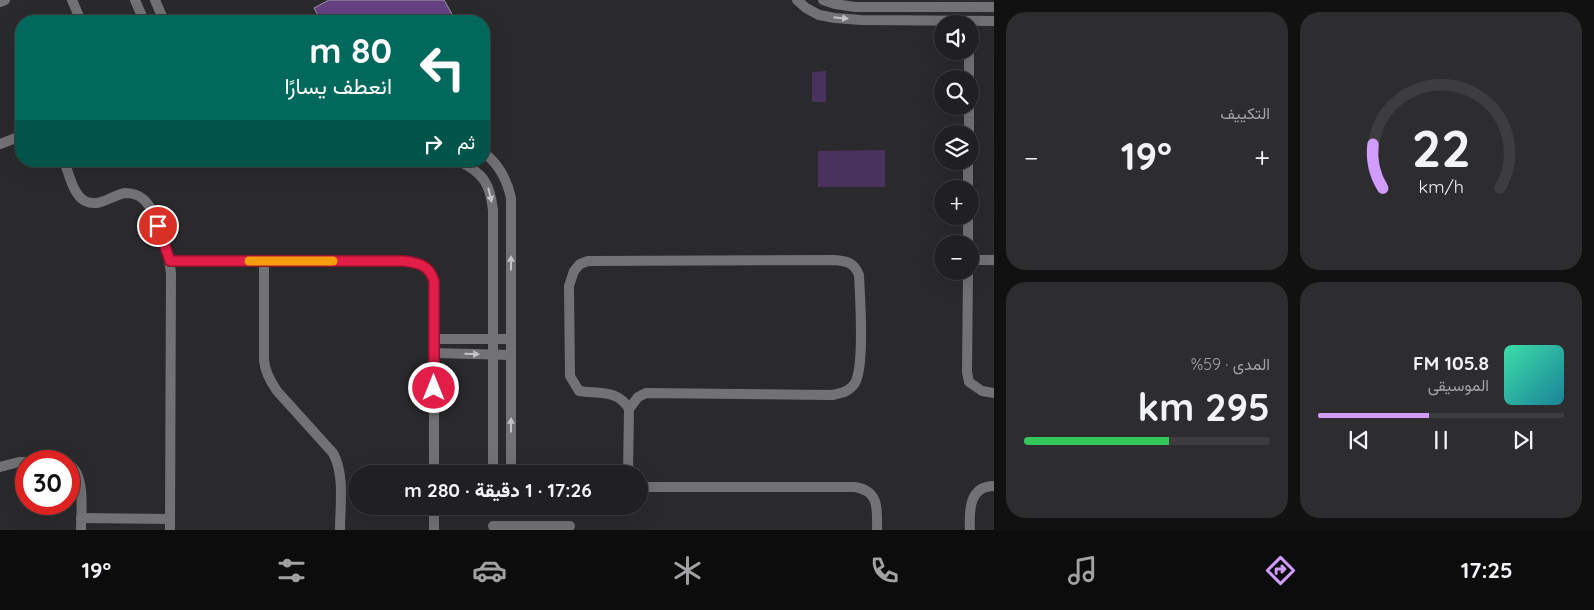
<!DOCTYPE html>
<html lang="ar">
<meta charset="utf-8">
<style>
:root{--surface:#201f21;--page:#2d2c2e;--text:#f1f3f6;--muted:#a2a2a5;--line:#3d3d3f;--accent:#d09dfe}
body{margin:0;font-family:Quicksand,Vazirmatn,sans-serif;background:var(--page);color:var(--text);direction:rtl;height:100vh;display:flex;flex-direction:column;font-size:19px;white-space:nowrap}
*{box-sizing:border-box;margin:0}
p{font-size:16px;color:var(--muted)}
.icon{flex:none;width:28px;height:28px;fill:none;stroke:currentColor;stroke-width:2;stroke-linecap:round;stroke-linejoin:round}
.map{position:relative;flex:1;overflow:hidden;direction:ltr}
.panel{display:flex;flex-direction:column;gap:12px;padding:12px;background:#121112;width:600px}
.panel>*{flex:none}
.guide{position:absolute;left:15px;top:15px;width:475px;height:152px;border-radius:20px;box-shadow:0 5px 20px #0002,0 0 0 1px var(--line);direction:rtl;background:#00695c;color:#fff;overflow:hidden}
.buttons{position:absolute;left:934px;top:15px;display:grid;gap:10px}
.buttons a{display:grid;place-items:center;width:45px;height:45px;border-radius:50%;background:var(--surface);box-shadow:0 5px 20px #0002,0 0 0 1px var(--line);font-size:25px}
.speed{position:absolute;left:15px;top:450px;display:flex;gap:10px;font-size:25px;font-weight:700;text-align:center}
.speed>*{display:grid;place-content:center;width:65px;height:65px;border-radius:50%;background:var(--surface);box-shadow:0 5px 20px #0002,0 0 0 1px var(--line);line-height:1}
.speed .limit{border:8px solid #d22;background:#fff;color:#111}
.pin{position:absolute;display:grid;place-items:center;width:42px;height:42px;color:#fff;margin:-21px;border:2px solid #fff;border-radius:50%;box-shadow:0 1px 5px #0007}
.me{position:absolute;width:55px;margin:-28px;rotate:0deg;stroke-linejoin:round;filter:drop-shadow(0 0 4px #0008)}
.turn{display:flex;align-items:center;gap:18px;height:105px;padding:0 15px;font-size:22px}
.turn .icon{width:65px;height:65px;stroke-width:2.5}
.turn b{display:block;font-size:35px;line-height:42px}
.then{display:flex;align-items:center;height:48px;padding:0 15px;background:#0003;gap:10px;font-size:19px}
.big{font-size:38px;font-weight:800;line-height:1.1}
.panel .tile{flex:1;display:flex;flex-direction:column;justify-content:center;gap:8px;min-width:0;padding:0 18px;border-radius:20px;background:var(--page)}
.panel .dial{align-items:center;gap:0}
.dial svg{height:130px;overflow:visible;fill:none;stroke:var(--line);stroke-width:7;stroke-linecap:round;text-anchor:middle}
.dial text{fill:var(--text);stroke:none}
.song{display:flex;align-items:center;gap:15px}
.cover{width:60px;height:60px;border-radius:8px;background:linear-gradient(135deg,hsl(160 70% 55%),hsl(190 70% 35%))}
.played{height:5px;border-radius:2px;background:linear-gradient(90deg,var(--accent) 45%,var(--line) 45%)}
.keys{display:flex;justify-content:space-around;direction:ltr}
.heat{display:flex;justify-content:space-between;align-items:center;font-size:28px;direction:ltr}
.charge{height:8px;border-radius:4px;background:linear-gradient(90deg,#34c759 59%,var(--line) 0)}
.panel .tiles{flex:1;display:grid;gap:12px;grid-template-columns:repeat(2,1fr)}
.trip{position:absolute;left:348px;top:465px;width:300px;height:50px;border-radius:25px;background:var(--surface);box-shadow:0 5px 20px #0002,0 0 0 1px var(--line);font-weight:800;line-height:50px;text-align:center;direction:rtl}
.tabs{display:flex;height:80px;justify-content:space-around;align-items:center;background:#0d0c0d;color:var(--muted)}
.tabs .icon{width:35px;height:35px}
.tabs .current{color:var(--accent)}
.tabs b{font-size:22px;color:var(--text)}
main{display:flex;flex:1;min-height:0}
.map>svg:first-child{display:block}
.green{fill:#4a325e}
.building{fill:#654183;stroke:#9c9a9e}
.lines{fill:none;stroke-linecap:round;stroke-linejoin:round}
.street{stroke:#727173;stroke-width:10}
.oneway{fill:#c3c2c4}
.route-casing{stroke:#92132f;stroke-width:12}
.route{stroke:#e11d48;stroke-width:9}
.slow{stroke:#f59e0b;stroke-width:9}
</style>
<main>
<section class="panel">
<div class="tiles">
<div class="tile dial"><svg viewBox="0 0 100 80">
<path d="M14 69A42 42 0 1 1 86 69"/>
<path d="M14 69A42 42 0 0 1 8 42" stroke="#d09dfe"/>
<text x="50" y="56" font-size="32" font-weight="700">22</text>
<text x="50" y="72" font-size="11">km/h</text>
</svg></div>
<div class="tile"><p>التكييف</p>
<div class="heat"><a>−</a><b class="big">19°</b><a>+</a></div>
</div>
<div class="tile">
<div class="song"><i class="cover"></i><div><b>105.8 FM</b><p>الموسيقى</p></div></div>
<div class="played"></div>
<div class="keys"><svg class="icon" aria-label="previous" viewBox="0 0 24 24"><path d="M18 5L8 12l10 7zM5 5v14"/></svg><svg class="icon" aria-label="pause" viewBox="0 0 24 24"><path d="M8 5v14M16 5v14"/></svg><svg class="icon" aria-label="next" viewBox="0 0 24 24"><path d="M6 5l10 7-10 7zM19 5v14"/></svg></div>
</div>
<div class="tile"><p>المدى · 59%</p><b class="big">295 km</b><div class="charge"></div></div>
</div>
</section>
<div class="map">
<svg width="994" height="530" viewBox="0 0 994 530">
<rect width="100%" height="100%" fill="#2a292c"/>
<g class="green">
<path d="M826,71V102H812V72Z"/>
<path d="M885,150V187H818V151Z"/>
</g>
<path class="building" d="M329,0H444L456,21H321L314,8Z"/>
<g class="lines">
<g class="street">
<path d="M72,0L81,21"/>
<path d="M135,0L144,21"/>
<path d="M155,0L164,21"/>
<path d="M797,0L806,8L819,15L835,18L861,20L994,21"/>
<path d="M823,0L835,4L855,7H994"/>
<path d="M0,2L5,0"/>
<path d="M969,79V51"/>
<path d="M969,134V106"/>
<path d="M0,144L21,136"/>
<path d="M484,153C499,164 507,180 511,198V474"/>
<path d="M64,161C69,173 73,195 85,201C100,208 112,195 125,193C131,193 139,195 143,199C157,210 169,255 171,273L170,530"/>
<path d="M459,161C483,173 490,183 493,210V474"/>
<path d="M968,189V161"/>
<path d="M968,244V216"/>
<path d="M970,260H994"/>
<path d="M170,261H404C419,263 429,265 434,281V474"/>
<path d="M264,261V360C265,372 270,381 277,391L333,453C345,475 340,505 340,530"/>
<path d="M968,271L967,372L969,382L982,391L994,393"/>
<path d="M434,339H511"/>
<path d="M434,353L511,355"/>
<path d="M69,465C86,474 81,513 81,530"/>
<path d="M0,467L19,462H26"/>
<path d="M628,474L629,409C618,389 598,394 579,391L570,376L569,286L574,271L580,264L588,261L834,260C846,261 854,262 859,275C860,298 865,365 855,383C849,392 842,393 832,395L646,393L638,397L629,409"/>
<path d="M639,487H855C880,491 877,510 877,530"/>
<path d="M434,506V530"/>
<path d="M493,511H570"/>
<path d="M81,518L170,519"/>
<path d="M493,526H570"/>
<path d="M970,530C969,511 969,486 994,486"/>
</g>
</g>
<defs><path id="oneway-solid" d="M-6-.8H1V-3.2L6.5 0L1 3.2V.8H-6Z" transform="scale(1.25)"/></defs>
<g class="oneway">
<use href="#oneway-solid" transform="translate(841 18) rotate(6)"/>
<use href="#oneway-solid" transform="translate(490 195) rotate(76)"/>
<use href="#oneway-solid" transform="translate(511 263) rotate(-90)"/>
<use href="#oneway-solid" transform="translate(472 354) rotate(1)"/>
<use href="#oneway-solid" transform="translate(511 425) rotate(-90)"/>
</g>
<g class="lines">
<defs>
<path id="route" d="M158,226L170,261H404C419,263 429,265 434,281V388"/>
</defs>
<use href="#route" class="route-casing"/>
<use href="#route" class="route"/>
<path class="slow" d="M249,261H333"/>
</g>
</svg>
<div class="buttons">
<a><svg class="icon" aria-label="sound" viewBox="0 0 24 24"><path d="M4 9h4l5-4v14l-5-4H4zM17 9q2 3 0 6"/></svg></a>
<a><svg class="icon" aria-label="search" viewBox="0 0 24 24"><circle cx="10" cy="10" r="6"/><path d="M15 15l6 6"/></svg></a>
<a><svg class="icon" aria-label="layers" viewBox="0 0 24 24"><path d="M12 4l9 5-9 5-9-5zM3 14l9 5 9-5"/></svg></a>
<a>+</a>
<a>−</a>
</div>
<div class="speed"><div class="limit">30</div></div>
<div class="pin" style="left:158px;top:226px;background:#d93025"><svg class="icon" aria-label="arrive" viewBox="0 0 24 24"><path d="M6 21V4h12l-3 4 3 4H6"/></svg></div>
<svg class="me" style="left:434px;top:388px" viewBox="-20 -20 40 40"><circle r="17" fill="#e11d48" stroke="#fff" stroke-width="3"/><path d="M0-11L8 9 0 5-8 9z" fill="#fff"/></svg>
<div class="trip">17:26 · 1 دقيقة · 280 m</div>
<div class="guide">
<div class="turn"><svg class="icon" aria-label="left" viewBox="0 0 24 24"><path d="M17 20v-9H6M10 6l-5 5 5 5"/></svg><div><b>80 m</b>انعطف يسارًا</div></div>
<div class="then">ثم<svg class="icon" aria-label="right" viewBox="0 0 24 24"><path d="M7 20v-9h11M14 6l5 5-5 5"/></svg></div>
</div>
</div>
</main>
<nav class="tabs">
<b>17:25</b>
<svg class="icon current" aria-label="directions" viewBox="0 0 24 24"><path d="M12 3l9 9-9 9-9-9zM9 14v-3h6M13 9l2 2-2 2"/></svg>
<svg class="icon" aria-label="music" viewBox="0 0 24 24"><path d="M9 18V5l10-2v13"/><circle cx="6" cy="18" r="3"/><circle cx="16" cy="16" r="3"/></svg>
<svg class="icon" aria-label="phone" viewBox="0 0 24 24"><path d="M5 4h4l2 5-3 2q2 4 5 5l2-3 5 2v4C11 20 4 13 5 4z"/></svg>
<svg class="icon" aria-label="climate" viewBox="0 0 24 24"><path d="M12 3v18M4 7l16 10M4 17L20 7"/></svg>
<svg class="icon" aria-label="car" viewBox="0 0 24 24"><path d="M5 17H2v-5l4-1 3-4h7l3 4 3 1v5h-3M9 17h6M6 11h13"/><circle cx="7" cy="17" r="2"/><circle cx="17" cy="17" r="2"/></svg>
<svg class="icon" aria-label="filters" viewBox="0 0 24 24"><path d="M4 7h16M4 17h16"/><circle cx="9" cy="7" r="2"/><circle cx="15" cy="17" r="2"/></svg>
<b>19°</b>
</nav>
